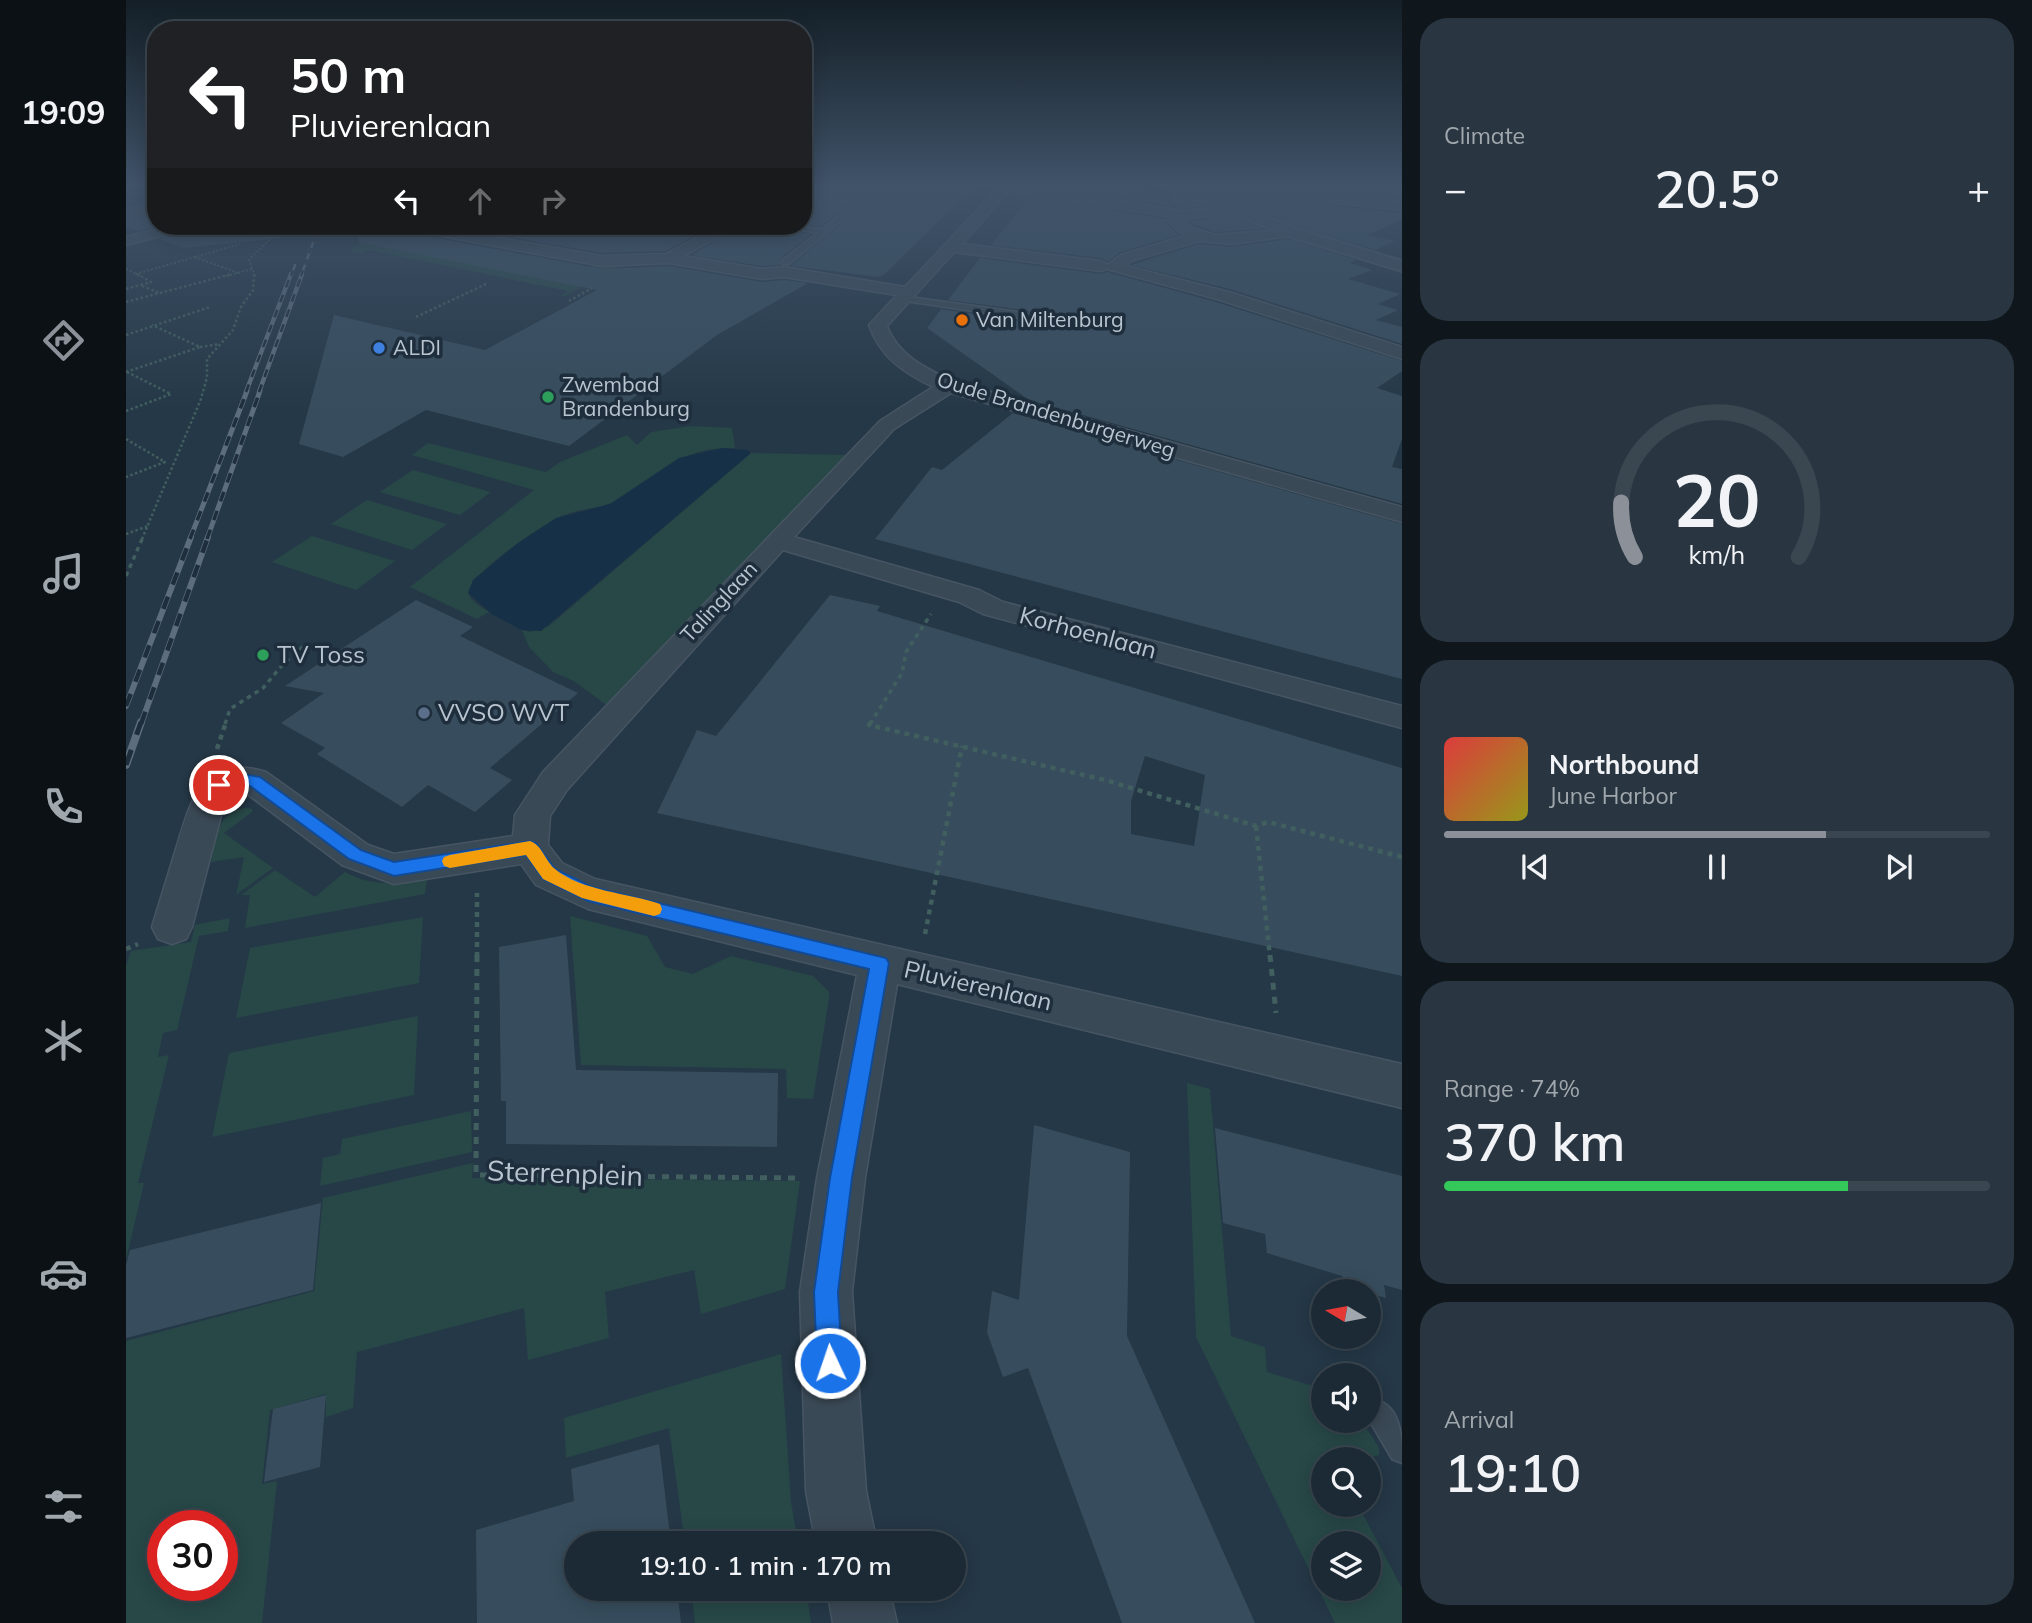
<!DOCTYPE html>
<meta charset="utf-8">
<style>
:root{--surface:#1c2a35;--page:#293641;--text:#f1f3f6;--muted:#a0a7ad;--line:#3a4650;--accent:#8c9099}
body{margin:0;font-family:Mulish,sans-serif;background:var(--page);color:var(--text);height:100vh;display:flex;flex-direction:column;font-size:26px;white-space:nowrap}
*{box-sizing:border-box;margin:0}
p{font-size:23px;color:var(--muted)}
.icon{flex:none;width:38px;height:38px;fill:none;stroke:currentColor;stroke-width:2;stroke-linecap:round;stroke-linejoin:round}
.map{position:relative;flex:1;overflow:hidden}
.side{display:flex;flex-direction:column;gap:18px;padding:18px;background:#0f171d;width:630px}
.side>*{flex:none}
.hud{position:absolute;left:21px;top:21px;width:665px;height:214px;border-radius:28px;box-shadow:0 4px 18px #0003,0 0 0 2px var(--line);background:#202124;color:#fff;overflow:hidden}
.needle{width:46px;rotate:280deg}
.buttons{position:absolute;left:1185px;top:1279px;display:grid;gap:14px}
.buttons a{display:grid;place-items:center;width:70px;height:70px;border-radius:50%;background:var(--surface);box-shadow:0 4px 18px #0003,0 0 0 2px var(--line);font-size:35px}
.speed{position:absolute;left:21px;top:1510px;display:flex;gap:14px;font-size:35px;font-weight:700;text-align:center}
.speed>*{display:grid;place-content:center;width:91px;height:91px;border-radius:50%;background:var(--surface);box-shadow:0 4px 18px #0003,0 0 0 2px var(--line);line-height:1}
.speed .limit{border:10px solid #d22;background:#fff;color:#111}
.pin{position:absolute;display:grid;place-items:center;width:60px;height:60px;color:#fff;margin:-30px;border:4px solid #fff;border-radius:50%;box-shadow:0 2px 7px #0007}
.me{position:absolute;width:77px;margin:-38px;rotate:357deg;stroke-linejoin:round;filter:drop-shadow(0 0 5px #0008)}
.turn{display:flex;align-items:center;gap:24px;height:147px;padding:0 28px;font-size:32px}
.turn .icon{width:91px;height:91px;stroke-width:2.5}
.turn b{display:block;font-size:49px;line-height:60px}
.lanes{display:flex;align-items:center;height:66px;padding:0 28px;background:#0003;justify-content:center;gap:35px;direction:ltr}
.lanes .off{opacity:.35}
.big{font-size:52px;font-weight:600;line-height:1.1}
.side .tile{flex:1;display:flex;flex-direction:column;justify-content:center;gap:10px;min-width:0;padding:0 24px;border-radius:28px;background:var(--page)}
.side .dial{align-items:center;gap:0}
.dial svg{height:182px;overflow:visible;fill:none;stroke:var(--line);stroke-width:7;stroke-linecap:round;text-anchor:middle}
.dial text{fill:var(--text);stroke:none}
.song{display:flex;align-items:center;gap:21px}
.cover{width:84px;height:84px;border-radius:10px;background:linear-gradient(135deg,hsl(0 70% 55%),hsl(60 70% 35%))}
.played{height:7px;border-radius:4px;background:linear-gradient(90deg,var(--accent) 70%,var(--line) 70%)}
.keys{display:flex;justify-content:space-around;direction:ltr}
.heat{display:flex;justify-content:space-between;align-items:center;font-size:38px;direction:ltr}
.charge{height:10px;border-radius:5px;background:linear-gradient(90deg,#34c759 74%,var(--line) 0)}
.trip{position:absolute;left:438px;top:1531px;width:402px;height:70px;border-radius:35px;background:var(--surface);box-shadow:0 4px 18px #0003,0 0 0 2px var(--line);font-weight:600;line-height:70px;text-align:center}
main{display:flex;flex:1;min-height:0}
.menu{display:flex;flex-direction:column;width:126px;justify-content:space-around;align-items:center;background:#0b1115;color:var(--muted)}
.menu .icon{width:49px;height:49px}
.menu .active{color:var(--accent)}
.menu b{font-size:32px;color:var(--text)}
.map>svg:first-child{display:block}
.green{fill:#274847;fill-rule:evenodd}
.water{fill:#163147}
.building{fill:#374d5d;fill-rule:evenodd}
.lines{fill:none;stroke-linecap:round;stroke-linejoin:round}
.service-casing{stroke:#475562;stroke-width:3}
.minor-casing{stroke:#475562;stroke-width:3}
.tertiary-casing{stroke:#475562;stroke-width:4}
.path-far4{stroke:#415f5e;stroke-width:2;stroke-dasharray:2 2;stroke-linecap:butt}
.path-far3{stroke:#415f5e;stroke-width:2.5;stroke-dasharray:2.5 2.5;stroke-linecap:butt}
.path-far2{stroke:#415f5e;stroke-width:3.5;stroke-dasharray:4.5 4.5;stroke-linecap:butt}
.path-far1{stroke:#415f5e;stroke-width:4.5;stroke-dasharray:5 5;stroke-linecap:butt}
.path{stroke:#415f5e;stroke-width:5;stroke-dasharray:7 7;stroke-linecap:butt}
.service{fill:#3a4956;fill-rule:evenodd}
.minor{fill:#3a4956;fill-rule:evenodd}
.tertiary{fill:#3a4956;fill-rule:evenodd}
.rail-far4-casing{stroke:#5c6e7d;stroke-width:2.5}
.rail-far3-casing{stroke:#5c6e7d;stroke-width:4.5}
.rail-far2-casing{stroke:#5c6e7d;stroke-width:5}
.rail-far1-casing{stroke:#5c6e7d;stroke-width:6}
.rail-casing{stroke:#5c6e7d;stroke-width:8}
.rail-far4{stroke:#1e2e3c;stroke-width:2;stroke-dasharray:6;stroke-linecap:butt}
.rail-far3{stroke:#1e2e3c;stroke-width:2.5;stroke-dasharray:8;stroke-linecap:butt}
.rail-far2{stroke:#1e2e3c;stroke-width:3.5;stroke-dasharray:10;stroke-linecap:butt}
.rail-far1{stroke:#1e2e3c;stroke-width:4.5;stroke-dasharray:13;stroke-linecap:butt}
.rail{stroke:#1e2e3c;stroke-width:5;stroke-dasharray:16;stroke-linecap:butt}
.route{fill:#1a73e8;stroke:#114b97;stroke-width:2}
.slow{fill:#f59e0b}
.food-dot{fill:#e8710a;stroke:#1e2e3c;stroke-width:2.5}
.shop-dot{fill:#3f7fe0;stroke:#1e2e3c;stroke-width:2.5}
.leisure-dot{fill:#2e9e5b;stroke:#1e2e3c;stroke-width:2.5}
.service-dot{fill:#5c6f8a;stroke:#1e2e3c;stroke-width:2.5}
.labels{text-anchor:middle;stroke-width:7;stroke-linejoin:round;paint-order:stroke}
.far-poi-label{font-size:21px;fill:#b8c4cf;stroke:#1e2e3c;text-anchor:start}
.far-street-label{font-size:21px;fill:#b8c4cf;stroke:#1e2e3c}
.street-label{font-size:24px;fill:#b8c4cf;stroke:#1e2e3c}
.poi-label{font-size:24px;fill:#b8c4cf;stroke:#1e2e3c;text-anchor:start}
.near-street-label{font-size:28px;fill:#b8c4cf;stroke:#1e2e3c}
</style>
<main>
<nav class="menu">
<b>19:09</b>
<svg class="icon active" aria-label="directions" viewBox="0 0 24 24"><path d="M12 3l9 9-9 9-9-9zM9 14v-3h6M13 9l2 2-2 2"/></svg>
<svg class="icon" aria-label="music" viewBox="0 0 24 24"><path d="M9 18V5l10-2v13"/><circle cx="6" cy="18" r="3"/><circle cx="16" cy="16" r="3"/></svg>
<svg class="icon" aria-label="phone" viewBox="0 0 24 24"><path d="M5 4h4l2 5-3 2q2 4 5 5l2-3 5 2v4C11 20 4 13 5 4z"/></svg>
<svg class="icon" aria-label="climate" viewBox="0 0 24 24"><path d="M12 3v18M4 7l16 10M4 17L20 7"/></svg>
<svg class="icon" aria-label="car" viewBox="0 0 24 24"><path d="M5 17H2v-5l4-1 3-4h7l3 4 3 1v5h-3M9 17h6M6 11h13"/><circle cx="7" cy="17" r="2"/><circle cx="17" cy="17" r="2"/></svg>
<svg class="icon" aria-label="filters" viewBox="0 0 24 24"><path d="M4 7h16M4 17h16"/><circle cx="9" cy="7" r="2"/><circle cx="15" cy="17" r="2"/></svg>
</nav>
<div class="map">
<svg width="1276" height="1623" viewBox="0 0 1276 1623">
<rect width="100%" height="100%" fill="#253847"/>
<g class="green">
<path d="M238,242L462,269L469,264L500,263L439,296H435L442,291L243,250L233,254L225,252L226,247Z"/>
<path d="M565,426L606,428L609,448C545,446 533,483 485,503C470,509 453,509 438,515C421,522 337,576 343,595C346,602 357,608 363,612L351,619L284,587L408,490L286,455L302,443L420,472L434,462L501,435L511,445L525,432Z"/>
<path d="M625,453L722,455L483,707L448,681L427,672L403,647L396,630L404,632L423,626Z"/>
<path d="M287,470L365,492L334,515L254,492Z"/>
<path d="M241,500L321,524L286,550L205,524Z"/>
<path d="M186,536L269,561L230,590L146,562Z"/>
<path d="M119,808L126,809V812L98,833L147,868L110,895L118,857L85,862C90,838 91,812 119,808Z"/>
<path d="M149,870L189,897L219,872C246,887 271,884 301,879L299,894L119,928L124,895H115Z"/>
<path d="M444,916L521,936L539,967L567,974L605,956L687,976L703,992V998L687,1099L661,1098L660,1069L455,1065Z"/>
<path d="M297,917L293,983L110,1018L124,948Z"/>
<path d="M104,918L102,931L73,936L51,1030L37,1033L32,1057L43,1055L12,1183H18L0,1260V966L5,951L65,942L69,925Z"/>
<path d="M292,1016L288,1095L86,1137L103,1053Z"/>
<path d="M1061,1083L1084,1089L1105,1336L1139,1347L1141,1372L1197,1389V1421H1236L1253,1448V1455L1239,1459L1197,1460V1505H1232L1276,1588V1623H1209L1070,1337ZM1197,1544H1242V1589H1197Z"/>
<path d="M345,1111L346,1152L194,1186L197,1158L214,1154L216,1139Z"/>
<path d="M347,1163L346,1178L674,1181L659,1289L575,1314L568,1270L479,1292L483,1338L402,1360L398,1308L231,1352L227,1408L200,1417V1394L144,1410L136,1484L151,1481L136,1623H0V1341L188,1291L197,1198ZM96,1526V1586H37V1526Z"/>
<path d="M655,1354L665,1502L672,1543H559L543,1428L440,1458L438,1418Z"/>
<path d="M565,1589H680L685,1623H569Z"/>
</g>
<path class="water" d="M596,448L622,450L625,453L415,631L396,630L367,615L342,593L347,580L392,543L430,518L484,504L553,458Z"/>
<g class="building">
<path d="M690,183L776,185L851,183L759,274L753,277L665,266L746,197L739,192L695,226L677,225V191Z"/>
<path d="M915,183H1004L1044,202L1045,193L1079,206L1058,208L913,186Z"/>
<path d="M1057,183H1137L1208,206L1276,213V219L1242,235L1269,241L1250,250L1181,230Z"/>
<path d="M1179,183H1276V199L1211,192Z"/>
<path d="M904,197L1042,219L1041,224L1054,235L994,252L982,262L975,258L865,245Z"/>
<path d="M30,214V226H32L12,231L0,227V220Z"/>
<path d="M1103,215L1137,229L1089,232L1062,222Z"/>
<path d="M44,226H122L156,238L58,248L33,239L45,236Z"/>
<path d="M234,226H286L288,234L476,269L543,266L636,282L658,280L682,283L591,335L443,446L300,410L217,457L173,444L208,315L359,350L471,290L232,242Z"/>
<path d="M319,226H436L496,236L511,229L519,230L528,226H588L539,251L476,253Z"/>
<path d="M613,226H654L656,229L685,234L655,258V265L636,266L566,255Z"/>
<path d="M1163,239L1230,260L1224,263L1246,270L1222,279L1274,294L1252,304L1272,310L1250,320L1276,327V344L1104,289L1005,265L1073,244L1105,247Z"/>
<path d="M854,258L975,274L981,272L1090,302L1276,361V371L1251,388L1276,396V439L1266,467L1276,469V504L903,400L801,328L815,309L900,322L906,318V314L900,310L822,300Z"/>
<path d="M887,413L1276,524V679L749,539L806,467L816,470Z"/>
<path d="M704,595L754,606L751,611L1276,768V976L531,813L571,730L590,736ZM1019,756L1079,775L1068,846L1005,834V801Z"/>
<path d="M290,600L347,627L334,636L452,693L364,768L386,780L349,812L302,785L276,807L191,754L199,748L155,723L198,693L159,686Z"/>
<path d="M440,935L450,1070L652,1073L651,1147L380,1144V1101H375L373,947Z"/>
<path d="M908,1125L1004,1152L1001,1336L1129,1623H996L902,1368L877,1377L861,1332L866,1291L893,1300Z"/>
<path d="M1089,1128L1276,1176V1290L1258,1285L1260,1298L1218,1286L1216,1276L1141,1253L1139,1234L1097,1223Z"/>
<path d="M195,1203L187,1290L0,1338V1265L4,1250Z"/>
<path d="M200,1395L194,1467L138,1482L147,1409Z"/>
<path d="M533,1444L545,1544H450V1589H551L555,1623H351L350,1530L448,1501L445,1469Z"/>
</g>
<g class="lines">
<defs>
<g id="service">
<path d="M741,194L743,197L663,264H657V260L691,233L657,226L696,229Z"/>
<path d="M776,296L900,313L904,316L900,319L773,300Z"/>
<path d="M1256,1402C1276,1412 1276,1440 1276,1463L1266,1459L1242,1418L1246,1406Z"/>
</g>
<g id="minor">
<path d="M677,183H687L677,189Z"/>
<path d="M877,183L1058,211L1107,206V212L1062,219L1058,222L1066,228L1089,235L1171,229V235L1105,244L1073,241L1005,261L1000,266L1103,292L1276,347V359L1091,299L981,269L975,271L828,252L761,326C772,356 801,369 829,382L1276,507V522L825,393L768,429L668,537L853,590L877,602L1276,706V728L857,614L833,602L657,550L441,790L424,816L422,845L436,863L469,879L1276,1064V1108L771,984L739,1178L726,1292L740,1491L751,1544H690L680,1491L674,1292L691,1178L731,975L462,909L410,885L395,864L268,884L216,865L120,793H110L98,804L66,927L60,939L46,944L32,939L26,927C34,901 42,875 50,849C65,800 75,752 140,772L242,845L268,854L387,836L389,815L417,772L754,421L807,387C778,373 754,357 743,325L771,295L658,277L636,279L543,263L476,266L294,232L289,231L288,226H305L476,256L540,254L593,226H610L558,256L636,269L658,267L779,287ZM883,191L1047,217L1043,222L1059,236L995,255L982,265L975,261L836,244Z"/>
<path d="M1139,183H1168L1211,195L1276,202V210L1209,203Z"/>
<path d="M30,203V211L0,218V210Z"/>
<path d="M38,227L43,228V234L0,245V237Z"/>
<path d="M701,1589H763L771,1623H707Z"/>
</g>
<path id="tertiary" d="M1027,183H1048L1180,232L1276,261V271L1168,238Z"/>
</defs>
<use href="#service" class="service-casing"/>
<use href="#minor" class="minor-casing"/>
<use href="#tertiary" class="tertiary-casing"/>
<g class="path-far4">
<path d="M64,230L78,232L108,226"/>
<path d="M69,257L112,273L100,276"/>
<path d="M0,269L10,274"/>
<path d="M112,273L126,269"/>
<path d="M14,276L10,274L114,244"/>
<path d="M129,276L123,260L151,232L147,226"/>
</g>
<g class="path-far3">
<path d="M16,286L34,293"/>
<path d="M0,289L25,282L11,274"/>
<path d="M443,301L466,288"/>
<path d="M0,302L106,274"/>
<path d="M290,317L360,284"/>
<path d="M0,335L84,307"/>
<path d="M74,347L94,344"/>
<path d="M0,372L74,347L26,325"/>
<path d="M0,411L45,394L1,372"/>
<path d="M0,439L39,462L0,477"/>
<path d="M0,534L22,526"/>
<path d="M16,539L75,399L81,377V359L107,330L115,307L127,290L128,274"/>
</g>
<g class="path-far2">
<path d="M0,576L17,537"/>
<path d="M99,724L104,709L137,688L158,663L179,645"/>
<path d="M744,724L776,673L780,652L805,614"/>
</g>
<g class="path-far1">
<path d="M745,722L743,725L979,780L1130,826L1142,822L1276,857"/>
<path d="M91,749L100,722"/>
<path d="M1130,826L1144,957"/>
<path d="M799,934L836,746"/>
<path d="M0,949L12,944"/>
<path d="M351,957V893"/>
</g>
<g class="path">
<path d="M351,955L350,1175L672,1178"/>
<path d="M1144,955L1150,1013"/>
</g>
<use href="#service" class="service"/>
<use href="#minor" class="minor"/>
<use href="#tertiary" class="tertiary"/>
<defs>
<g id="rail-far4">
<path d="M165,276L169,265"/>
<path d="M175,276L193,226"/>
</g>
<g id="rail-far3">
<path d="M120,392L165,274"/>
<path d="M133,392L176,274"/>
</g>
<g id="rail-far2">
<path d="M64,539L121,391"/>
<path d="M81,539L134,391"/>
</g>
<g id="rail-far1">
<path d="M0,706L65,537"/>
<path d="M15,724L82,537"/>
</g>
<path id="rail" d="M0,765L15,722"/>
</defs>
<use href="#rail-far4" class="rail-far4-casing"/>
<use href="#rail-far3" class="rail-far3-casing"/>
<use href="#rail-far2" class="rail-far2-casing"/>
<use href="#rail-far1" class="rail-far1-casing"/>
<use href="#rail" class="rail-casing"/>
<use href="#rail-far4" class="rail-far4"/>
<use href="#rail-far3" class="rail-far3"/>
<use href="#rail-far2" class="rail-far2"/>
<use href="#rail-far1" class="rail-far1"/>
<use href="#rail" class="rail"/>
</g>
<linearGradient id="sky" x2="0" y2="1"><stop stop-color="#141f27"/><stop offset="0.45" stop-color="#405369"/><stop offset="1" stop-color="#405369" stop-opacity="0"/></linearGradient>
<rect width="1276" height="411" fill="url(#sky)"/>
<path class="route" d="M111,773L134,777L235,850L268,862L404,841L410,843L429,869L466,887L760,958L763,963L726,1178L712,1292L716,1363L712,1372L704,1376L695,1372L691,1363L688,1292L704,1178L743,969L462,901L417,879L400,855L268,876L223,859L124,786L112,785L93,791L85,785L87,781Z"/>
<path class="slow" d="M404,841C417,846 419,861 429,869C455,891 503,893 534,904L536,909L534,914L528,916L456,898L417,879L400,855L324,868L318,866L316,861L318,857L324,855Z"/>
<circle class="food-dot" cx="836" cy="320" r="7"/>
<circle class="shop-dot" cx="253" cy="348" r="7"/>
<g class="leisure-dot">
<circle cx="422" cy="397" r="7"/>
<circle cx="137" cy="655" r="7"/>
</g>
<circle class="service-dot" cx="298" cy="713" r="7"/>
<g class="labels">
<g class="far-poi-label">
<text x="850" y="327">Van Miltenburg</text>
<text x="267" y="355">ALDI</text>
<text x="436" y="392">Zwembad<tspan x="436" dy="24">Brandenburg</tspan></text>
</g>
<g class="far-street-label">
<text transform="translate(930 415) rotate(17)" y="7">Oude Brandenburgerweg</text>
<text transform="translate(593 602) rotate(-47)" y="7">Talinglaan</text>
</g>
<g class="street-label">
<text transform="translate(962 633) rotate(15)" y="8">Korhoenlaan</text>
<text transform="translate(852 986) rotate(13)" y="8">Pluvierenlaan</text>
</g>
<g class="poi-label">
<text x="151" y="663">TV Toss</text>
<text x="312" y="721">VVSO WVT</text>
</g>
<g class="near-street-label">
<text transform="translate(439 1173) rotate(2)" y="10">Sterrenplein</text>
</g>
</g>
</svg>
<div class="buttons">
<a><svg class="needle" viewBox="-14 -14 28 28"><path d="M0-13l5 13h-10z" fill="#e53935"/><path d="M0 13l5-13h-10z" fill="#a0a7ad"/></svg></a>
<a><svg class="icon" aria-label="sound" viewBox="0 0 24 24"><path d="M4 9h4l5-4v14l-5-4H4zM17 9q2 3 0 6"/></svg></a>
<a><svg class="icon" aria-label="search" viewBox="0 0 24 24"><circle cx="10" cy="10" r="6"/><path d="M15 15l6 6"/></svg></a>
<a><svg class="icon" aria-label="layers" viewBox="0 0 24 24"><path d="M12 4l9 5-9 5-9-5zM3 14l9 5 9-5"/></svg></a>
</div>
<div class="speed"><div class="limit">30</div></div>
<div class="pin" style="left:93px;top:785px;background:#d93025"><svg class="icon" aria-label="arrive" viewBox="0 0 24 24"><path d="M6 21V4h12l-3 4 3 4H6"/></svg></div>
<svg class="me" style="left:704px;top:1363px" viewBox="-20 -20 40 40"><circle r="17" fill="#1a73e8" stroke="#fff" stroke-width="3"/><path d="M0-11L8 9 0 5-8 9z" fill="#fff"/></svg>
<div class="trip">19:10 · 1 min · 170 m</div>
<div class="hud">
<div class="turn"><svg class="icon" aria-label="left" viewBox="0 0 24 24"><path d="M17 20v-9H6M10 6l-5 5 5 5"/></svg><div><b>50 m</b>Pluvierenlaan</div></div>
<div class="lanes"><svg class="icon" aria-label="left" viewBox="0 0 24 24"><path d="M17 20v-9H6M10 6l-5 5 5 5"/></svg><svg class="icon off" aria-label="ahead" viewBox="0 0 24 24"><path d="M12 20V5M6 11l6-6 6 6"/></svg><svg class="icon off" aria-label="right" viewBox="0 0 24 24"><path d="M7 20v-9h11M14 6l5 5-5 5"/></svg></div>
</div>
</div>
<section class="side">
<div class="tile"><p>Climate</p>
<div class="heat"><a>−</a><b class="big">20.5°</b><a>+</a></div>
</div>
<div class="tile dial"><svg viewBox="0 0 100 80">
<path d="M14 69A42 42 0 1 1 86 69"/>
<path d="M14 69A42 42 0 0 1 8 45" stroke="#8c9099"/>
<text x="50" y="56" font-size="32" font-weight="700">20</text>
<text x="50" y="72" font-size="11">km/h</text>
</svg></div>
<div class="tile">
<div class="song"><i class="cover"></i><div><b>Northbound</b><p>June Harbor</p></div></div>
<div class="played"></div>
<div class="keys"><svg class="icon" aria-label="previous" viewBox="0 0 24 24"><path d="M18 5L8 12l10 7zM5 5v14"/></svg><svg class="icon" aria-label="pause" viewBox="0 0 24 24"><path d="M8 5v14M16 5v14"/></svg><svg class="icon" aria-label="next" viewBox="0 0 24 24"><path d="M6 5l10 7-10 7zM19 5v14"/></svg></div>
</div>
<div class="tile"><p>Range · 74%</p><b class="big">370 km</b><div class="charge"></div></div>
<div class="tile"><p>Arrival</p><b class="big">19:10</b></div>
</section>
</main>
